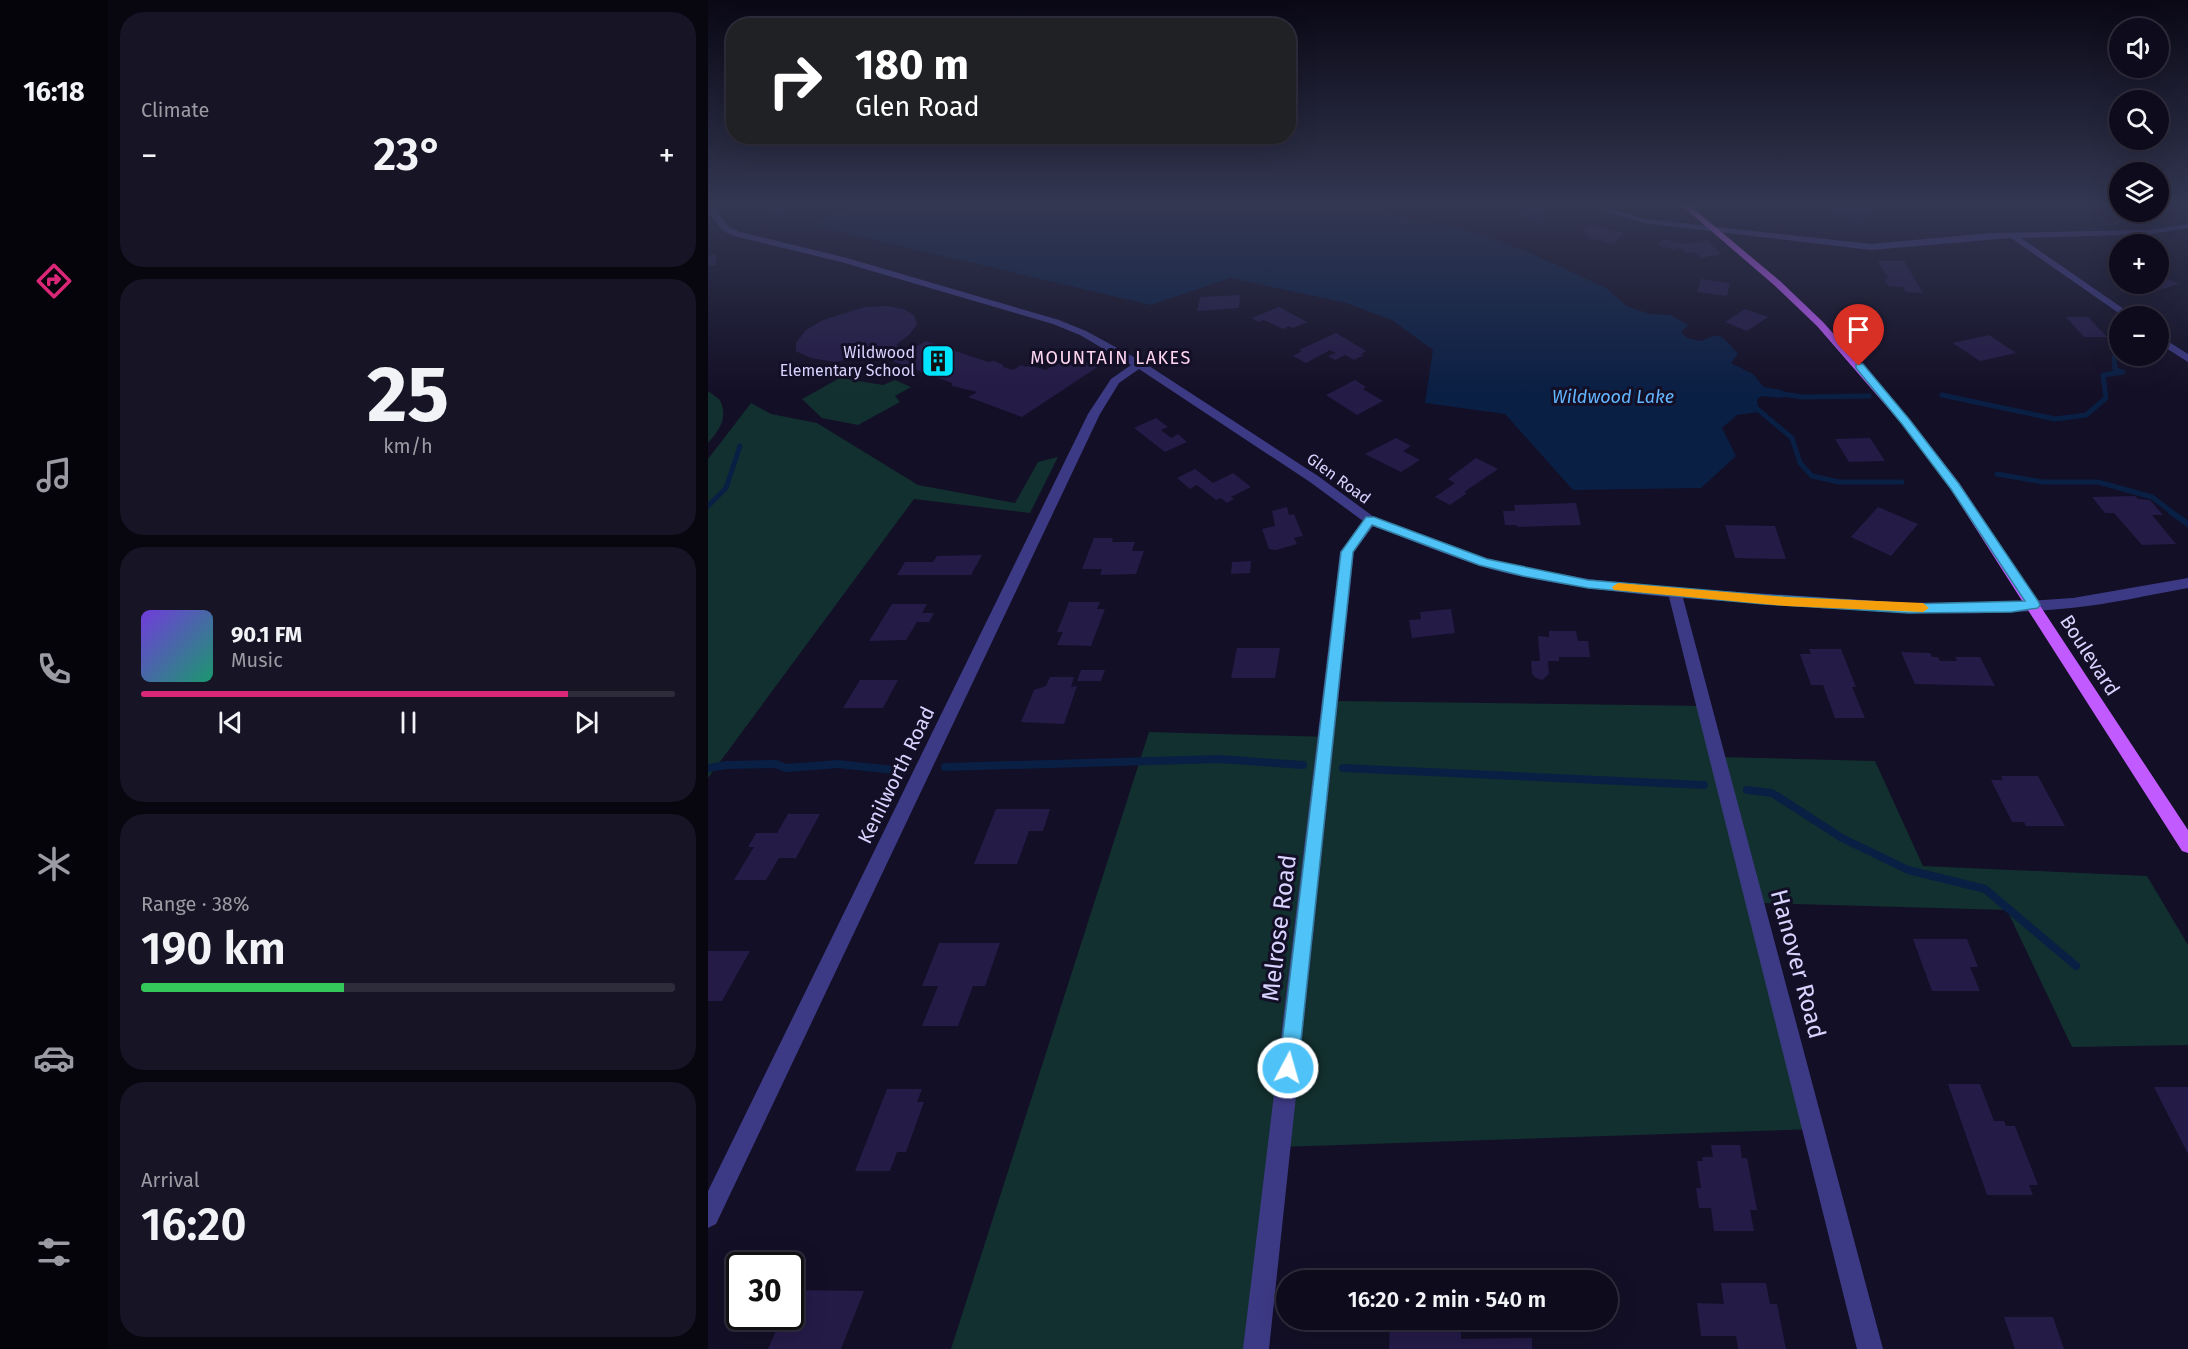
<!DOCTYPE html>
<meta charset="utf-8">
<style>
:root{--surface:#0e0b1c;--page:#171425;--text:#f1f3f6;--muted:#9b9ba3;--line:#2e2b3b;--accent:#db2777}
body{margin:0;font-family:"Fira Sans",sans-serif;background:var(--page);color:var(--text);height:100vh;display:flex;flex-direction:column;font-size:22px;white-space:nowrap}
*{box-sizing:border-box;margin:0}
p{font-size:20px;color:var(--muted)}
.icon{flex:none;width:33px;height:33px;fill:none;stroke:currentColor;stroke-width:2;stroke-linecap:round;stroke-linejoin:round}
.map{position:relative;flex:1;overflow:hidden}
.drawer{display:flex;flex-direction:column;gap:12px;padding:12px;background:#08060f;width:600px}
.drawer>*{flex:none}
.hud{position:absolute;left:18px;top:18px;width:570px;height:126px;border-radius:24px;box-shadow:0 6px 24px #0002,0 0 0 2px var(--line);background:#202124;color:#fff;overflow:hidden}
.buttons{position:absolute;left:1401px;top:18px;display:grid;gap:12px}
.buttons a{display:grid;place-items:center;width:60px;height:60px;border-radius:50%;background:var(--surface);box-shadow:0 6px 24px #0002,0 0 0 2px var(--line);font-size:30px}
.speed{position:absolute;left:18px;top:1252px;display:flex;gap:12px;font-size:30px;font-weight:700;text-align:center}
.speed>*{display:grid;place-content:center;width:78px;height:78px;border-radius:50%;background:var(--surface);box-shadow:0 6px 24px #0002,0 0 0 2px var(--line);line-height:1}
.speed .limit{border:3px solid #111;border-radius:9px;background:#fff;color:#111}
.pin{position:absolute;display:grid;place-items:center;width:51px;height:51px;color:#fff;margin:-62px -26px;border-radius:50% 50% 50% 0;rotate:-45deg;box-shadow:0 0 6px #0007}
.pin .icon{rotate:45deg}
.me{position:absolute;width:66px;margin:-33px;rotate:6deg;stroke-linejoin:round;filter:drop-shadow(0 0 4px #0008)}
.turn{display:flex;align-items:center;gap:21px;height:126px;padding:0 30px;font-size:27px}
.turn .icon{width:78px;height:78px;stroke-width:2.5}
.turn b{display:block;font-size:42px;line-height:51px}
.big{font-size:45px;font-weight:600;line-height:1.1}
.drawer .widget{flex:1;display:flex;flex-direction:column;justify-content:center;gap:9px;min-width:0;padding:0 21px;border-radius:24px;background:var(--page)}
.drawer .dial{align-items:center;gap:0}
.dial b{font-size:78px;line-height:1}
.song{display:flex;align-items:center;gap:18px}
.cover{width:72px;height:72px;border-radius:9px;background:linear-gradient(135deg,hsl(260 70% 55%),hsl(160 70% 35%))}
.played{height:6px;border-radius:3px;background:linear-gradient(90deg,var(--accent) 80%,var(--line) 80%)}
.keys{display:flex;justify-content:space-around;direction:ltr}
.heat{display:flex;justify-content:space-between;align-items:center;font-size:33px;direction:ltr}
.charge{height:9px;border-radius:4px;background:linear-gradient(90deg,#34c759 38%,var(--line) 0)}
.trip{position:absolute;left:568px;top:1270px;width:342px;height:60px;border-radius:30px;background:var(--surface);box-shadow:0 6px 24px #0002,0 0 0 2px var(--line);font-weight:600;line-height:60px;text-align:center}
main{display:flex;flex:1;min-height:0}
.menu{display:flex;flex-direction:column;width:108px;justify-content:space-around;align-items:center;background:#06040b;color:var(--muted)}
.menu .icon{width:42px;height:42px}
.menu .current{color:var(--accent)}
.menu b{font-size:27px;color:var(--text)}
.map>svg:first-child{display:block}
.green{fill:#12302f}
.water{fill:#0a1f44}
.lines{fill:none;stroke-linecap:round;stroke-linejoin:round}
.stream-far2{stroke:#0a1f44;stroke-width:5}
.stream-far1{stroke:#0a1f44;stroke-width:6}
.stream{stroke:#0a1f44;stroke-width:8}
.building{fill:#241b47}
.minor{fill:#3d3a85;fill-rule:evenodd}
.major{fill:#c25bff;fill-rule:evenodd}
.route{fill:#4fc3f7;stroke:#337fa1;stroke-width:1.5}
.slow{fill:#f59e0b}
.labels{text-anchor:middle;stroke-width:6;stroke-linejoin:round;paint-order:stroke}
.far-poi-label{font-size:16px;fill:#d9d4ff;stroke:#130f26;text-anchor:end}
.far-street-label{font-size:16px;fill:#d9d4ff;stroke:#130f26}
.far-quarter-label{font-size:18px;letter-spacing:1.5px;fill:#ffd6f0;stroke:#130f26}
.far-water-label{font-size:18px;font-style:italic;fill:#62b6ff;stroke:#130f26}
.street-label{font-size:20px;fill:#d9d4ff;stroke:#130f26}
.near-street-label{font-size:24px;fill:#d9d4ff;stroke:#130f26}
</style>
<main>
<nav class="menu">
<b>16:18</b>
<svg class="icon current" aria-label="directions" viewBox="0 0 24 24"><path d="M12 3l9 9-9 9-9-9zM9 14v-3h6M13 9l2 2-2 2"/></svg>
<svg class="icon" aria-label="music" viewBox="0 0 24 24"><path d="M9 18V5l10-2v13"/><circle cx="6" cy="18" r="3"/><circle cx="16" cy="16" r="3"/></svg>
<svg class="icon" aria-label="phone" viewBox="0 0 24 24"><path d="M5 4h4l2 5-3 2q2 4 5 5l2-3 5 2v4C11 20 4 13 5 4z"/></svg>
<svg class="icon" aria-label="climate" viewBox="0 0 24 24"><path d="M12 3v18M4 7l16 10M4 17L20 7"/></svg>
<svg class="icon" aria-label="car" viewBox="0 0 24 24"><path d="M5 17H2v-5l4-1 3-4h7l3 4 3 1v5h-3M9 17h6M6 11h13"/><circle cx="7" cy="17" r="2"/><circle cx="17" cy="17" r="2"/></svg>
<svg class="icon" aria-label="filters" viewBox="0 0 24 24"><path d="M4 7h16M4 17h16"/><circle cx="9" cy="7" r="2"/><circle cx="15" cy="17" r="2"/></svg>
</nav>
<section class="drawer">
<div class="widget"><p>Climate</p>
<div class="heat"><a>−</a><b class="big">23°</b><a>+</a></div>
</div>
<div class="widget dial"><b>25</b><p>km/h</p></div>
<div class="widget">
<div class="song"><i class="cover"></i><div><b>90.1 FM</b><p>Music</p></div></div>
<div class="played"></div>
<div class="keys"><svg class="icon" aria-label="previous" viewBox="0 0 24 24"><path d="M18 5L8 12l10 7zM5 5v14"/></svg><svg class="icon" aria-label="pause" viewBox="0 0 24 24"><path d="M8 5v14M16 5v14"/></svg><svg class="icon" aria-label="next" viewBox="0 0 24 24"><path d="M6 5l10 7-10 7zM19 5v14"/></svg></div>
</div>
<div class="widget"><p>Range · 38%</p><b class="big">190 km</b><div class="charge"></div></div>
<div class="widget"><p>Arrival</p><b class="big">16:20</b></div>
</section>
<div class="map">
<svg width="1480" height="1349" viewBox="0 0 1480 1349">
<rect width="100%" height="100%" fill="#130f26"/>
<g class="green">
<path d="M132,378L175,385L187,380L203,387L187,396L192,402L150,425L114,418L94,399Z"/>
<path d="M0,391L12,400C20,418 12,429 0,443Z"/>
<path d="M43,403L63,414L109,423L210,485L307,503L330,462L350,457L322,513L206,499L0,778V459Z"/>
<path d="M626,701L1000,706L1013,757L1167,761L1215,866L1439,876L1480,945V1045L1364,1047L1299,910L1051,903L1108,1129L572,1147L546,1349H243L441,732L621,737Z"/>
</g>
<path class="water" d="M145,204H661L700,220L751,227L820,252L898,288L920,307L942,314L962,315L981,325L973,332L979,338L994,341C1014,330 1016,339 1030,354L1023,363L1045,374L1056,387L1073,390L1081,395L1073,398L1053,396L1049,400L1051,412L1029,415L1014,428L1028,456L993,488L865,490L797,414L717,403L725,350L684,320L638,303L523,278L443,305L104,225Z"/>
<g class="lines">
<g class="stream-far2">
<path d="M1074,394L1094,397L1161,396"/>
<path d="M1234,395L1347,419L1378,415L1398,398L1395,375L1415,372L1407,369L1406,357L1412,355"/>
<path d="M1047,407L1084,438L1092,463L1104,476L1131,482H1194"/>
<path d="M1289,474L1335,482H1390L1444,497L1465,513"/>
<path d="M0,506L18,488L32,446"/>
</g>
<path class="stream-far1" d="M1463,512L1480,524"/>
<g class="stream">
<path d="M237,767L511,759L595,765"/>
<path d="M0,768L19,765L68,764L78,768L130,764L195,771"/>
<path d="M635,768L996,785"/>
<path d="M1039,790L1064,793L1134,838L1200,870L1277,889L1368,966"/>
</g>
</g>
<g class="building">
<path d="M74,204L91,208L71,216L54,212Z"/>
<path d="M757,204H786L782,210L755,207Z"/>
<path d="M1115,204H1140L1168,211L1155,223L1117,211L1120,208L1112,206Z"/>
<path d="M1207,204H1235L1247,211L1224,214Z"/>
<path d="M1289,204H1340V205L1300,210Z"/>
<path d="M823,205L839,209L836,213L843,215L834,222L808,216Z"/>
<path d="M880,226H887L916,233L905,244L893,241L895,239H892L890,240L879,238L881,236L877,235L880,233L875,231Z"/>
<path d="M956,239L978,244L999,240L1013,254L993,258L986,252L978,253L971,247L968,250L949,245Z"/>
<path d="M8,254V265L0,266V256Z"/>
<path d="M1170,261H1196L1215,293L1198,292L1195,287L1180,286L1176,279H1180Z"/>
<path d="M1450,275L1471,284L1448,291L1432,284H1450Z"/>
<path d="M993,279L1022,283L1019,296L989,292Z"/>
<path d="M532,295L531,308L489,311L492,297Z"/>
<path d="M179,306L195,309L206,315L209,324L202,334L188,345L202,350L218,341L280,362L286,361L295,365V367L305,370L313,365L318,367L321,365L338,370L360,356L391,366L314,417L260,397L269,392L244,386V383L166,354L127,362L103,358L88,351V343L98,330L115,320L157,307Z"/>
<path d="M571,307L599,322L585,328L581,326L575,329L556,320L550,322L544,318Z"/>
<path d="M1037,309L1060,317L1039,331L1017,322Z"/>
<path d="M1358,317H1380L1399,337H1376Z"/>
<path d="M628,333L658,351L653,354L656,355L646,360L637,355L627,360L620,356L628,353L622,350L598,363L585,356L594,351L591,350Z"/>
<path d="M1281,335L1308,353L1272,361L1245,343Z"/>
<path d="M647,380L658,387L655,389L675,401L649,415L618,395Z"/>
<path d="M448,418L460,427L453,430L463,438L470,434L479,442L457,452L426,428Z"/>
<path d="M688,438L703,446L695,451L712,460L693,472L657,454Z"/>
<path d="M1162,438L1177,461L1141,462L1127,439Z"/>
<path d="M768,458L790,469L756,492L759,493L742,505L727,497L747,483L740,479Z"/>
<path d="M487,469L505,483L525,473L543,487L523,497L526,499L519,503L513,498L508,500L489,485L482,489L469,478Z"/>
<path d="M1427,496L1430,499L1442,500L1455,515H1444L1468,544L1434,545L1406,513H1397L1384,497Z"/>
<path d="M868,503L873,525L809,527V525H797L795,511H807L806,505Z"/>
<path d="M579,507L581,515L586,514L595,536L586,538L589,544L568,550L561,549L554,529L567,526L564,511Z"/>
<path d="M1170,507L1210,524L1183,556L1143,537Z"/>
<path d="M1017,525L1067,526L1078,559L1027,558Z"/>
<path d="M386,538H405L404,542H427L424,551H436L428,574L392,575L394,569H374Z"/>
<path d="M274,555L263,575H189L197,562H225L229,556Z"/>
<path d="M543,561L542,573L523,574L524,562Z"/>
<path d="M361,602H392L389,609H397L383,646L349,645L355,632H349Z"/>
<path d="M184,604H219L214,613H226L221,622H209L198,640L161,641Z"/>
<path d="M743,609L747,633L704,638L701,620L713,619L712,612Z"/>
<path d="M841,631H868L870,641H880L882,657H851V661H840L841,674L834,680L828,678L824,674L823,661H832L830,636L841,637Z"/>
<path d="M529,648H572L567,678H523Z"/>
<path d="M1101,649H1133L1148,687H1144L1157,718H1127L1115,685H1103L1092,654H1103Z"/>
<path d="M1193,652L1222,653L1224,657H1230L1232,661H1249L1247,657H1272L1287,686L1207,684Z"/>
<path d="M373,670H397L393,681H369Z"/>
<path d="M342,677H366L363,687L369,686L356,724L313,722L326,690L338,686Z"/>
<path d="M152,680H190L175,708H135Z"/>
<path d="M1293,776H1330L1357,826H1318L1316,822H1304L1283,780H1295Z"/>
<path d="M288,809H342L335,831H321L309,864H266Z"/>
<path d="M80,814H112L88,858H71L58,880H26L46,847H40L48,833H69Z"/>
<path d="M1205,939H1259L1270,967H1262L1272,991H1224Z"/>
<path d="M231,943H292L277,986H265L250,1026H214L230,986H214Z"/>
<path d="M0,951H42L14,1001H0Z"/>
<path d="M1240,1084H1272L1286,1121H1296L1298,1126H1307L1330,1185H1321L1325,1195H1279Z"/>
<path d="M1446,1087H1480V1154Z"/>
<path d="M179,1089H214L209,1102H216L198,1152H189L182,1171H147Z"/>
<path d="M1003,1145H1032L1034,1158H1039L1049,1210H1042L1046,1231H1006L1003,1208H991L988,1188H993L989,1161H995L994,1157H1005Z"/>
<rect x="701" y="1275" width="51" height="6"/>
<path d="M1013,1283H1058L1062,1304H1069L1078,1349H1030L1028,1336H993L989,1303L1016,1304Z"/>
<path d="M86,1290L156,1291L133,1349H60L74,1317H82V1297Z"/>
<path d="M1296,1317H1345L1356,1349H1307Z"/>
<path d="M682,1320H753V1339L824,1338V1349H681Z"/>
</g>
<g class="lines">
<g class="minor">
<path d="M18,204H29L9,212L21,227L32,232L139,258L351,320L378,331L435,362L610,476L666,517L778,558L815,567L880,579L967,588L1201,603L1304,602L1365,598L1480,578V588C1441,595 1402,604 1363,608C1234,621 1104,607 975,598L1175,1349H1149L961,597C898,591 833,584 772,566C736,554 700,539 665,526L646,552L561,1349H535L632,552L655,521L602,482L431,369L411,383L392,414L8,1224L0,1228V1191L380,414L403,379L423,365L372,335L345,324L133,262L26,236L15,231L2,214H0V209Z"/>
<path d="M873,204H885L937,219L1163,244L1282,233L1442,230L1480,224V228L1442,234L1313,238L1426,316H1415L1303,238L1163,250L936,223Z"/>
<path d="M1450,335L1480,354V362L1450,343Z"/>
</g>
<path class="major" d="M972,204H980L1072,281L1115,322L1202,420L1251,483L1480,830V853L1474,851L1242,488L1194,424L1109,326L1066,285Z"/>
</g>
<linearGradient id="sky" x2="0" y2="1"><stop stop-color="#0a0815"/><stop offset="0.52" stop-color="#333752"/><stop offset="1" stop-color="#333752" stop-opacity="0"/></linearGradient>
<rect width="1480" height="393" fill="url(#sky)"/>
<path class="route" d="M1148,364H1155L1201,419L1251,484L1330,601L1332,605L1330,608L1304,612L1201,613L1056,604L880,588L815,576L771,565L664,525L645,552L590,1068L587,1075L580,1078L574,1075L571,1068L633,552L658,517H666L779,559L880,580L1056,595L1201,604L1317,601L1243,489L1194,424L1148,368Z"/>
<path class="slow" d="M910,583L1078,597L1215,603L1221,608L1215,612L1078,606L906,590L904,587Z"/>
<defs>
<symbol id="building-square" viewBox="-11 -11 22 22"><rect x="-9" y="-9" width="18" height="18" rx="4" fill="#00e5ff" stroke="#130f26"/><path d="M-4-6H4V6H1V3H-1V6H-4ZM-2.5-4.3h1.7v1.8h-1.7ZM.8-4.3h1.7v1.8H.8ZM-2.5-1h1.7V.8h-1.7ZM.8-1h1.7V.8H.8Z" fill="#111"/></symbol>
</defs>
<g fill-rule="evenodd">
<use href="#building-square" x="211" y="342" width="38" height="38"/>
</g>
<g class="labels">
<g class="far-poi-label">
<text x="207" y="358">Wildwood<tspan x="207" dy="18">Elementary School</tspan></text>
</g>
<g class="far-street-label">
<text transform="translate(631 478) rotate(36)" y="6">Glen Road</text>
</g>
<g class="far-quarter-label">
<text x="403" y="364">MOUNTAIN LAKES</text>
</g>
<g class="far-water-label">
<text x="905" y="403">Wildwood Lake</text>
</g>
<g class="street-label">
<text transform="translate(1382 655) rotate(57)" y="7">Boulevard</text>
<text transform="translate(188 775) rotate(-64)" y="7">Kenilworth Road</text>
</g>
<g class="near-street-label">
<text transform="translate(571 928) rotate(-83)" y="8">Melrose Road</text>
<text transform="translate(1090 964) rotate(75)" y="8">Hanover Road</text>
</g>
</g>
</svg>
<div class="buttons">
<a><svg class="icon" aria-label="sound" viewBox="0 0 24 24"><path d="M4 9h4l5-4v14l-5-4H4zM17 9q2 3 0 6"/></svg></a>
<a><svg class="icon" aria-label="search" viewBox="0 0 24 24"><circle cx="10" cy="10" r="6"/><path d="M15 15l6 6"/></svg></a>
<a><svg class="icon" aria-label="layers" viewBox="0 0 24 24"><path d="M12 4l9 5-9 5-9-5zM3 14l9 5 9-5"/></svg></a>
<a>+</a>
<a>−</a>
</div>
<div class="speed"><div class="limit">30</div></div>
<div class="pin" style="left:1151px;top:366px;background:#d93025"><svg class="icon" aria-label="arrive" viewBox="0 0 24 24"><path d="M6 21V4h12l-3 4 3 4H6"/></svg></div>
<svg class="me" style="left:580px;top:1068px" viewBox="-20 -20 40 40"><circle r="17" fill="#4fc3f7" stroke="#fff" stroke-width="3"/><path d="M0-11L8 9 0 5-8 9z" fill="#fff"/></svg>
<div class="trip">16:20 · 2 min · 540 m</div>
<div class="hud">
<div class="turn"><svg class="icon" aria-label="right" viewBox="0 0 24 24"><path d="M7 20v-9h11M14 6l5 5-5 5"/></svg><div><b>180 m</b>Glen Road</div></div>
</div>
</div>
</main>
